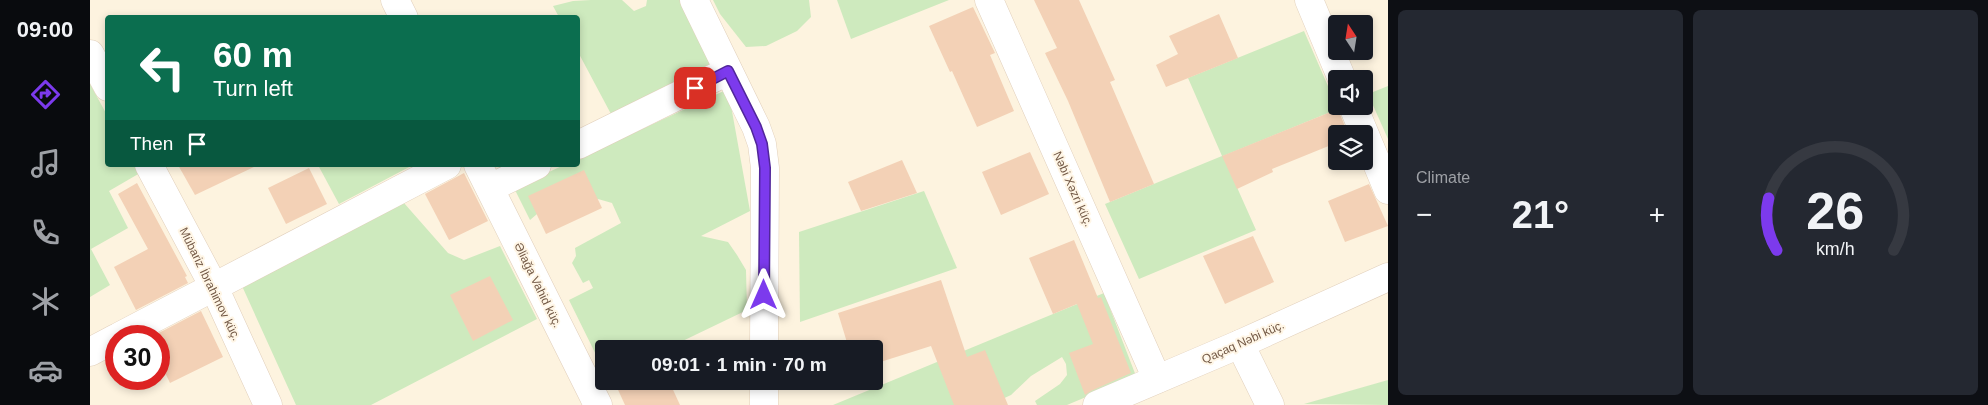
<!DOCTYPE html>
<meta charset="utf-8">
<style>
:root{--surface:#171b24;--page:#242831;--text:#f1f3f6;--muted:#9ea1a6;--line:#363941;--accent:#7c3aed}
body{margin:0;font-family:Helvetica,sans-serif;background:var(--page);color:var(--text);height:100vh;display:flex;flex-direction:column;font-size:19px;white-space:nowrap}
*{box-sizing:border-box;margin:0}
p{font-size:16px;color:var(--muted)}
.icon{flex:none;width:28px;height:28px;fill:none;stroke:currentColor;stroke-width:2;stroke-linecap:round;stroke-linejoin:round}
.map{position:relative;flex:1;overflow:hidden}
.side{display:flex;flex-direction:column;gap:10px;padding:10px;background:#0d0f14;width:600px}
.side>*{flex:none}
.top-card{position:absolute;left:15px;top:15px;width:475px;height:152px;border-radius:5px;box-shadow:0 2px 8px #0003;background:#0b6e4f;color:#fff;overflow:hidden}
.needle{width:32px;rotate:348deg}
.fabs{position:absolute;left:1238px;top:15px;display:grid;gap:10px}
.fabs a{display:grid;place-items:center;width:45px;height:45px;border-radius:5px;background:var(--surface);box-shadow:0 2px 8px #0003;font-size:25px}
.speed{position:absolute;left:15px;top:325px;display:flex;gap:10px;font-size:25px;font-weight:700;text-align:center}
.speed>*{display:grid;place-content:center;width:65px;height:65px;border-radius:50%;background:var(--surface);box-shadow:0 2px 8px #0003;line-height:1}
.speed .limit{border:8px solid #d22;background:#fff;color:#111}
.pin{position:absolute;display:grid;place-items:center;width:42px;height:42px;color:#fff;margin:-21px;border-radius:10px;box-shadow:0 2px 8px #0006}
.me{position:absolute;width:55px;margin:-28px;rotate:0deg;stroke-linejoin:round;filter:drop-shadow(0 0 4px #0008)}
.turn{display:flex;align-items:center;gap:18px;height:105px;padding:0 25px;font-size:22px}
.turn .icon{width:65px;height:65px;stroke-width:2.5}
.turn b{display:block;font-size:35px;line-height:42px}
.then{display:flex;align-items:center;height:48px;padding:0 25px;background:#0003;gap:10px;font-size:19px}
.big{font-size:38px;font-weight:800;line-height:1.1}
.side .tile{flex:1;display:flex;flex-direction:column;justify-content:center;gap:8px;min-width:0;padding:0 18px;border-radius:8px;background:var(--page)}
.side .dial{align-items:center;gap:0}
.dial svg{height:130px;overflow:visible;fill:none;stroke:var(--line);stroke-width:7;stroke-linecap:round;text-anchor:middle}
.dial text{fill:var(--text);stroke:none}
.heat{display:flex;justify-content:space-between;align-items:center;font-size:28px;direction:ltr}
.side .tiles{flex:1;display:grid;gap:10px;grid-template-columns:repeat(2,1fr)}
.trip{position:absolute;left:505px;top:340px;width:288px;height:50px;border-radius:5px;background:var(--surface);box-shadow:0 2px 8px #0003;font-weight:800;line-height:50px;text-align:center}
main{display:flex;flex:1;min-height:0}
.tabs{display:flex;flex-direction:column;width:90px;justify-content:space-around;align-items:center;background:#090b0e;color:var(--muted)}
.tabs .icon{width:35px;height:35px}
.tabs .selected{color:var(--accent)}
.tabs b{font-size:22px;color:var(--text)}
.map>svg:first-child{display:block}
.green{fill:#ceeabe}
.building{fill:#f3d1b6}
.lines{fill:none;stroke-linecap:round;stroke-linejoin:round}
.street-casing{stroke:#e1cfbb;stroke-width:29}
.street{stroke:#fff;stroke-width:28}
.route-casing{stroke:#51269a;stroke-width:12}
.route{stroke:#7c3aed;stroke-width:9}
.labels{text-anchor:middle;stroke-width:4;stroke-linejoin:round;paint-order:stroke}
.street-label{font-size:12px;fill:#735946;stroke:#fff6e6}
</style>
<main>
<nav class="tabs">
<b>09:00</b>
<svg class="icon selected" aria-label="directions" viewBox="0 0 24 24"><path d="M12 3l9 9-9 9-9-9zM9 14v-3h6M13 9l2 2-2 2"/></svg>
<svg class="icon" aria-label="music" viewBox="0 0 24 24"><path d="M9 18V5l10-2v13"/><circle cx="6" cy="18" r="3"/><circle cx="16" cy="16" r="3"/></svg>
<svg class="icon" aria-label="phone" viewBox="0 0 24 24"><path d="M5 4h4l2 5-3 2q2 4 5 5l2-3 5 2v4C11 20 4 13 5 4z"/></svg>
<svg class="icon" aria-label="climate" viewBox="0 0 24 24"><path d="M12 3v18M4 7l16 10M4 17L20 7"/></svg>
<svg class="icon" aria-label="car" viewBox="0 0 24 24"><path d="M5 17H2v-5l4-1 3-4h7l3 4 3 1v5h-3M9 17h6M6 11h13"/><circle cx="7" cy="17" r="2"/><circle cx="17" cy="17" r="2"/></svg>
</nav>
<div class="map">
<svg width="1298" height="405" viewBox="0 0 1298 405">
<rect width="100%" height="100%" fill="#fdf3df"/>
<g class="green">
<path d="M501,0H532L544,11L556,6L557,0H590L624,62L521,114L488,52V18L469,17L463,6L483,1Z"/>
<path d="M623,0H719L721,17L707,31L676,46L656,47L630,14Z"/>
<path d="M747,0H859L761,39Z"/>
<path d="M1214,31L1248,109L1133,156L1166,230L1049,279L1015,204L1132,156L1098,78Z"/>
<path d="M0,84L17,115L18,165H46L50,173L19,191L38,228L1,249L20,285L0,297Z"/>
<path d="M1298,86V139L1278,94Z"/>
<path d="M638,89L660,211L611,236L638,242L647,255L656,270L657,310L576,349H514V371L479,300L503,288L499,280L493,283L482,263L486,256L485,248L531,223L522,203L508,199L447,214L440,220L424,188L474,165H488V159Z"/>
<path d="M228,165H323L249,204Z"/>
<path d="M834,191L867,268L710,322L709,232Z"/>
<path d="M314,203L358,253L374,260L410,246L447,319L281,405H206L152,286Z"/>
<path d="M1014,293L1046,376L977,405H947L945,401L970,384L977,375L976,364L972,357L941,376L921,395L899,405H743Z"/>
<path d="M1298,380V405L1214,404Z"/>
</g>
<g class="building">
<path d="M944,0H989L1025,80L1020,82L1064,184L1020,202L978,101L955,53L967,48Z"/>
<path d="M883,7L905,53L900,55L924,111L887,127L862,71L860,72L839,26Z"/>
<path d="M1129,14L1148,58L1076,87L1066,65L1088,54L1079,36Z"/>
<path d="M1248,109L1258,134H1246V143L1182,169L1183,172L1147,189L1132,156Z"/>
<path d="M940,152L959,194L911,215L892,172Z"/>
<path d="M812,160L827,193L771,211L758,182Z"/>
<path d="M88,165H168L105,195Z"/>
<path d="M219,168L237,204L196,224L178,188Z"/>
<path d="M494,170L512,208L456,234L438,196Z"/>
<path d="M374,173L398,221L359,240L335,194Z"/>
<path d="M47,183L97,276L95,277L98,283L46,310L24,267L58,249L28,194Z"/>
<path d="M1279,184L1298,226L1255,242L1238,201Z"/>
<path d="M1163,236L1184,282L1135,304L1113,256Z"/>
<path d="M984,240L1008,298L1011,297L1041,373L1001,391L995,395L979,353L1003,344L987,304L963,314L939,258Z"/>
<path d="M400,276L423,320L383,341L360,295Z"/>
<path d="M851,280L877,357L895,350L918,405H864L841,346L784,364V349H759L748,313Z"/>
<path d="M111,311L133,357L80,383L69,360V336H63Z"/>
<path d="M524,381H579L590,405H535Z"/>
</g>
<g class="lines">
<defs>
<g id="street">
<path d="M305,0L314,18"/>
<path d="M604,0L666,127L672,144L675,168L674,349"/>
<path d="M899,0L1067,379"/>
<path d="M1219,0L1252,79"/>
<path d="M0,54L18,87"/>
<path d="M1263,106L1298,190"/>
<path d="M488,145L638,71"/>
<path d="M59,165L124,287L178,405"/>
<path d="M388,165L508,405"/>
<path d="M400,188L447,165"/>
<path d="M30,336L357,165"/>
<path d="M1150,344L1180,405"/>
<path d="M0,352L26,338"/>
<path d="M674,405V381"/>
<path d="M1007,405L1150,344L1298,277"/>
</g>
</defs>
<use href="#street" class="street-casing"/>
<use href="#street" class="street"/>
</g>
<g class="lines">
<defs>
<path id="route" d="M605,88L638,71L666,127L672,144L675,168L674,295"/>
</defs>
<use href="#route" class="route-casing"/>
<use href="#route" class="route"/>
</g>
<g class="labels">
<g class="street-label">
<text transform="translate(983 189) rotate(66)" y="4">Nəbi Xəzri küç.</text>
<text transform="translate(120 284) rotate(64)" y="4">Mübariz İbrahimov küç.</text>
<text transform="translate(448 285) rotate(64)" y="4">Əliağa Vahid küç.</text>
<text transform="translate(1153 342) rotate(-24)" y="4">Qaçaq Nəbi küç.</text>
</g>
</g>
</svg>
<div class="fabs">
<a><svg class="needle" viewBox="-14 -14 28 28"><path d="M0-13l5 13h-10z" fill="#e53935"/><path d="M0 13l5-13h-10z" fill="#9ea1a6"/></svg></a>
<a><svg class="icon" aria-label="sound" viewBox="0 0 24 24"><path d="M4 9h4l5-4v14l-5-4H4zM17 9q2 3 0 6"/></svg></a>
<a><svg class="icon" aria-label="layers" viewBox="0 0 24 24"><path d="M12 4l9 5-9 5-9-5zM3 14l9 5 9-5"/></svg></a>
</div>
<div class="speed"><div class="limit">30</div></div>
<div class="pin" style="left:605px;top:88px;background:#d93025"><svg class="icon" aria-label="arrive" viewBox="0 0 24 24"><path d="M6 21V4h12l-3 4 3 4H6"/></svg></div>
<svg class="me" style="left:674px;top:295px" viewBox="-20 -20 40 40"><path d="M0-17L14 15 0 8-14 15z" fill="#7c3aed" stroke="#fff" stroke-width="4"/></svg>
<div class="trip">09:01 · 1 min · 70 m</div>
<div class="top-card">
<div class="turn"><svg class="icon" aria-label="left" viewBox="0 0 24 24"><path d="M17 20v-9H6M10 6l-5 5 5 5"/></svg><div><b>60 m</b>Turn left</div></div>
<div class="then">Then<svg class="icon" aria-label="arrive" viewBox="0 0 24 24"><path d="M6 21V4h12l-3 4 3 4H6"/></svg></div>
</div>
</div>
<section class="side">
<div class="tiles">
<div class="tile"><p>Climate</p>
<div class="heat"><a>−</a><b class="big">21°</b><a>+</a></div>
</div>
<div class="tile dial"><svg viewBox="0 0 100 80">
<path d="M14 69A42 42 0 1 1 86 69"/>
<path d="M14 69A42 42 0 0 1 9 37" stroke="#7c3aed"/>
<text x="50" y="56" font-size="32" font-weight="700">26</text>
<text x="50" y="72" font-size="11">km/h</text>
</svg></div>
</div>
</section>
</main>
